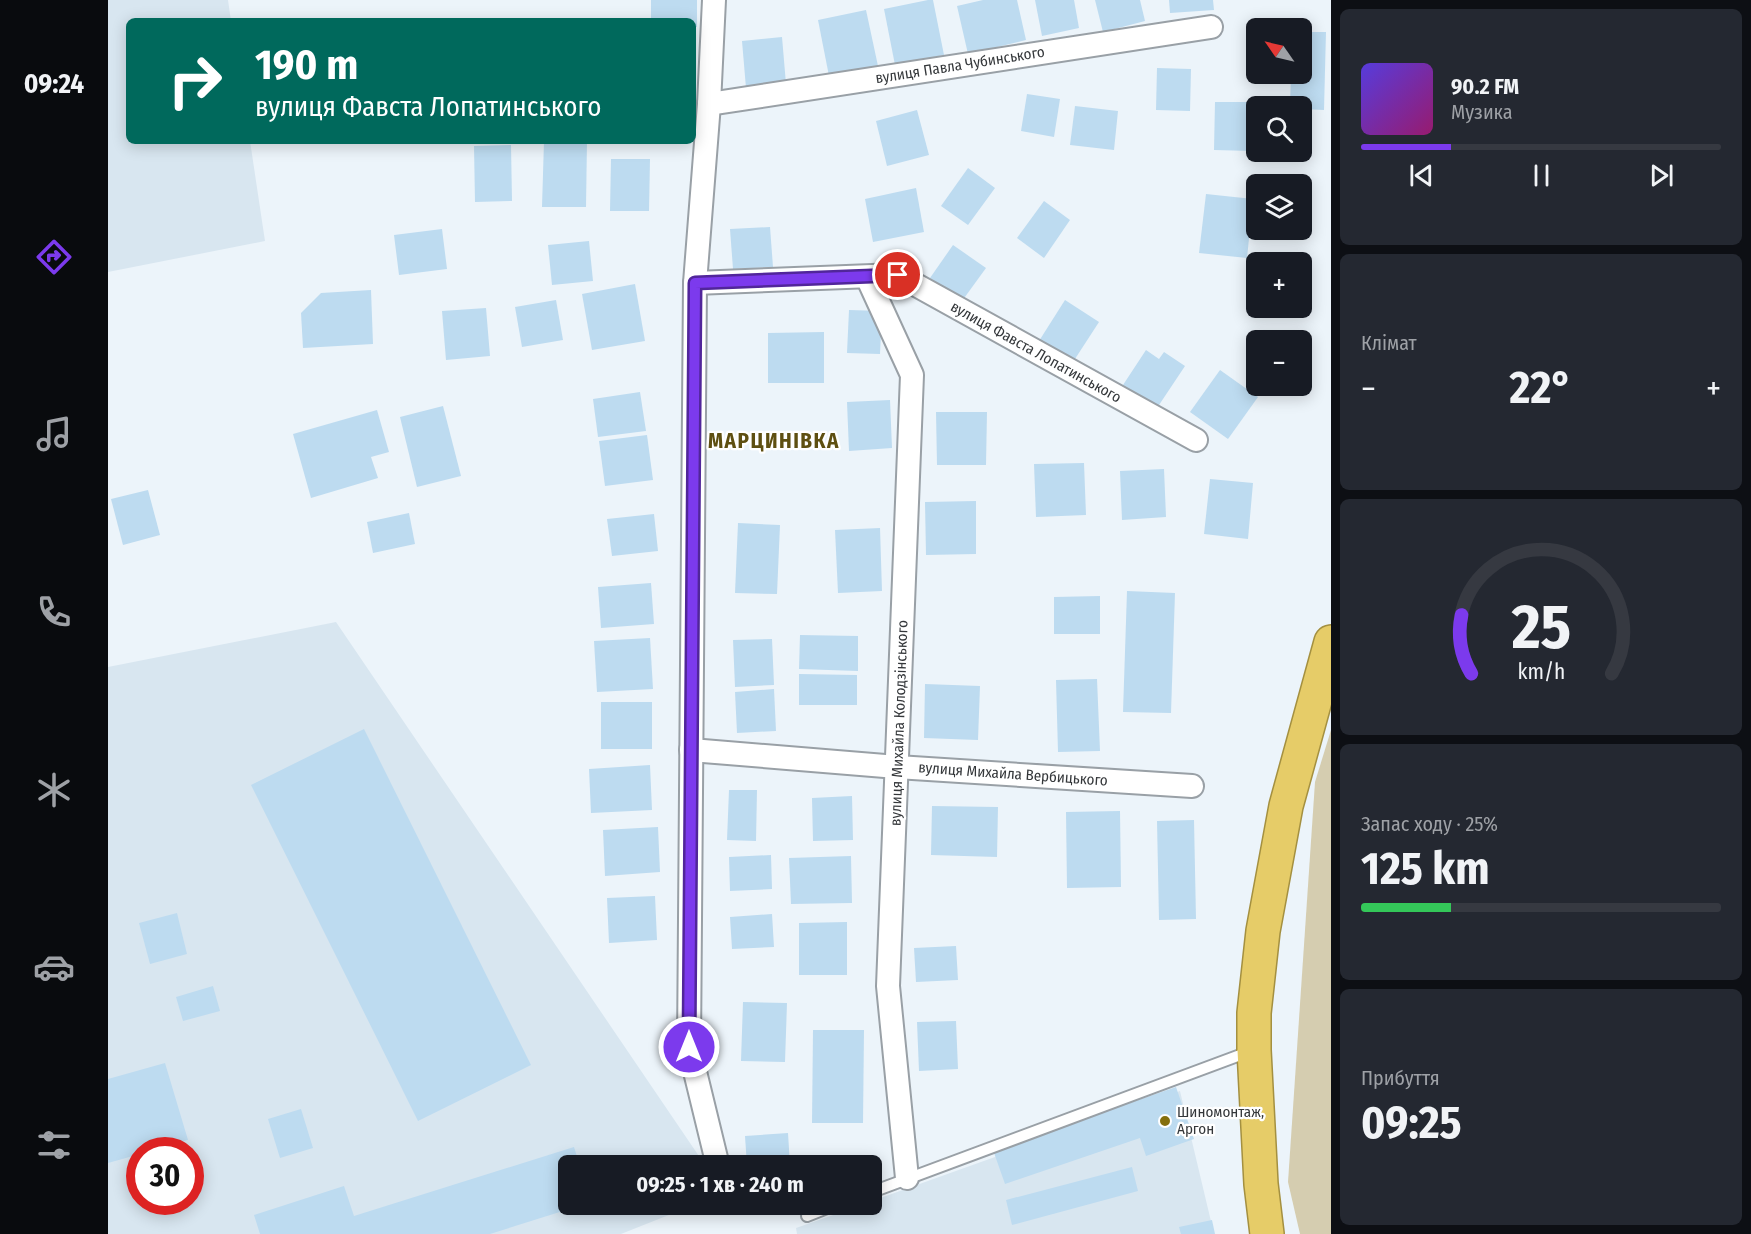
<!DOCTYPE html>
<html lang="uk">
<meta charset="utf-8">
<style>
:root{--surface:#171b24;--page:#242831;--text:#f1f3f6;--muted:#9ea1a6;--line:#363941;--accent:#7c3aed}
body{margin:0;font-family:"Fira Sans Condensed",sans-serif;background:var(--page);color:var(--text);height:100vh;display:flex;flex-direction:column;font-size:22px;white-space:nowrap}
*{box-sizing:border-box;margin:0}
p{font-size:20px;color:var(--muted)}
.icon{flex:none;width:33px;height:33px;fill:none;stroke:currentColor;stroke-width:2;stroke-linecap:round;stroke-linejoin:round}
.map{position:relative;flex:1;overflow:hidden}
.sheet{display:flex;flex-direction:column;gap:9px;padding:9px;background:#0d0f14;width:420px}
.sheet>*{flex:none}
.banner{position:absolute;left:18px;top:18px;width:570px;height:126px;border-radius:9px;box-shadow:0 3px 15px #0003;background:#00695c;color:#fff;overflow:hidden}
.needle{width:39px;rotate:304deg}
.controls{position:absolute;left:1138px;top:18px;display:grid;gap:12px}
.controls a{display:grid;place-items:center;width:66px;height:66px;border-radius:9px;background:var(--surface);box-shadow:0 3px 15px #0003;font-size:30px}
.speed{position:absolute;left:18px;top:1137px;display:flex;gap:12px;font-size:30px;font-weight:700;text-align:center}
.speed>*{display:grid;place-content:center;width:78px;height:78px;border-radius:50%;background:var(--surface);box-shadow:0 3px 15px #0003;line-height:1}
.speed .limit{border:9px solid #d22;background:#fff;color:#111}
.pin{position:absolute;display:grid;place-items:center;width:51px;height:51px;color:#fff;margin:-26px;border:3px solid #fff;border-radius:50%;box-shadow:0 2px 6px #0007}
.me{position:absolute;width:66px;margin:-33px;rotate:0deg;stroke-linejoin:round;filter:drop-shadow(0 0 4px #0008)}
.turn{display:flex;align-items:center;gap:21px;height:126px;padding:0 30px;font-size:27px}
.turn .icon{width:78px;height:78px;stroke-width:2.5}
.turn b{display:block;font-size:42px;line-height:51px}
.big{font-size:45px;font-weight:700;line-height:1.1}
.sheet .widget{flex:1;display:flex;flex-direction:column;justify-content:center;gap:9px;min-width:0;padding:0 21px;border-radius:9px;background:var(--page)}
.sheet .dial{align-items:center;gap:0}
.dial svg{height:156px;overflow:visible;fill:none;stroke:var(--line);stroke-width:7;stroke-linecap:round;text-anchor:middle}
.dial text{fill:var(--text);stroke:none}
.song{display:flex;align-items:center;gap:18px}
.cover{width:72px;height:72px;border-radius:9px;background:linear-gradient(135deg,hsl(250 70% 55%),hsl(320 70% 35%))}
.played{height:6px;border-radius:3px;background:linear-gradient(90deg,var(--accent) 25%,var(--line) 25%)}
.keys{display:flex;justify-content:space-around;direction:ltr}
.heat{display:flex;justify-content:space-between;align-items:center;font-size:33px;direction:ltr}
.charge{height:9px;border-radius:4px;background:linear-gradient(90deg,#34c759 25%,var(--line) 0)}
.trip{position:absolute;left:450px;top:1155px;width:324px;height:60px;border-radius:9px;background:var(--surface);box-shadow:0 3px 15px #0003;font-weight:700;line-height:60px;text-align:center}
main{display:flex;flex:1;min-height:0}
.tabs{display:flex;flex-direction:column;width:108px;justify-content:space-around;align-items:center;background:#090b0e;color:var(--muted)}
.tabs .icon{width:42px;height:42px}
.tabs .current{color:var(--accent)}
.tabs b{font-size:27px;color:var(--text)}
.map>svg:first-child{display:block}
.built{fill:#d8e6f0;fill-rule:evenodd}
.green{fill:#d5cdb0}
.building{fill:#bddbf0}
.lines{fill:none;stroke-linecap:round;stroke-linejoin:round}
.service-casing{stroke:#99a0a6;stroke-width:14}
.minor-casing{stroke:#99a0a6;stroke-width:26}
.trunk-casing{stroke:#a49040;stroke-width:36}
.service{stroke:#fff;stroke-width:10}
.minor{stroke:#fff;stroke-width:22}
.trunk{stroke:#e6cc68;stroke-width:33}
.route-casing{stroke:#51269a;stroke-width:15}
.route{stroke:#7c3aed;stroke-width:10}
.poi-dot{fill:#856f0d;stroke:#fff;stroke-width:2}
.labels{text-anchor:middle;stroke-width:4.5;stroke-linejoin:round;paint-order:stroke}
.street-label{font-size:15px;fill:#34373a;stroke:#fff}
.poi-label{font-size:15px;fill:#34373a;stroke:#fff;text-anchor:start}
.district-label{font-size:21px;font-weight:bold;letter-spacing:1.5px;fill:#5e4f11;stroke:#fff}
</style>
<main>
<nav class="tabs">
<b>09:24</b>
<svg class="icon current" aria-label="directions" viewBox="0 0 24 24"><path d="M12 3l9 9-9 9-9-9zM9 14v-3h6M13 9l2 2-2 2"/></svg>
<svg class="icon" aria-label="music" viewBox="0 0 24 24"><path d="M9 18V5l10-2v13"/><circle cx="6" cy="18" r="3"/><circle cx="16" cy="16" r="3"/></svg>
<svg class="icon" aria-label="phone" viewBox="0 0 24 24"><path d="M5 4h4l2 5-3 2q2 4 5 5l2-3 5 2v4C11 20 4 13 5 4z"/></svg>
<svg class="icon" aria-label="climate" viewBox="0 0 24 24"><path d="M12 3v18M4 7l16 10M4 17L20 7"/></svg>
<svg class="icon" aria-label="car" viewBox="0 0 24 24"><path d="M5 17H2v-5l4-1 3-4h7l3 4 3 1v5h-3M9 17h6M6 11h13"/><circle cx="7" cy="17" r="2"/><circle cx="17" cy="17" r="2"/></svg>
<svg class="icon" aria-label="filters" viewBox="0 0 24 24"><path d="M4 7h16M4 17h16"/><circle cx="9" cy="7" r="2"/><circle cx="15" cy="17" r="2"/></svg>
</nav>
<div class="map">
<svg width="1223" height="1234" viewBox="0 0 1223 1234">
<rect width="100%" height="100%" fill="#ecf4fa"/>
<g class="built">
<path d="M0,0H120L123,21H21V141H142L157,241L0,272Z"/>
<path d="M228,622L597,1165L460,1166V1204L586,1205L513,1234H0V667ZM32,1150H82V1202H32Z"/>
<path d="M1072,1091L1106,1234H689L688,1228L754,1205L764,1204V1201Z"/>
</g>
<path class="green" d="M1223,730V1234H1192L1180,1182L1207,782Z"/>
<g class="building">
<path d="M543,0H589V27H585V21H543Z"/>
<path d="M820,0H825L836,55L787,65L776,9Z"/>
<path d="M875,0H909L918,40L860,54L849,6Z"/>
<path d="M927,0H966L971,28L934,36Z"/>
<path d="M987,0H1032L1037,21L995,32Z"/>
<path d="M1061,0H1105L1106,10L1062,13Z"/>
<path d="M758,10L770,66L721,76L710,20Z"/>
<path d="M1194,32H1218L1216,110L1194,109V106H1182L1183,74H1194Z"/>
<path d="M674,37L678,84L638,88L634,41Z"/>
<path d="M1049,68L1083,69L1082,111L1048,110Z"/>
<path d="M919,94L952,99L946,137L913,131Z"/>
<path d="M1107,102H1145L1144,151L1106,150Z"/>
<path d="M967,106L1010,111L1006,150L962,145Z"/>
<path d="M809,110L821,155L779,166L768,121Z"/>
<path d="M436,141H479L478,207H434Z"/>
<path d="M403,145L404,201L367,202L366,146Z"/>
<path d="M503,159H542L541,211H502Z"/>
<path d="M860,168L887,188L860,225L833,206Z"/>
<path d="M808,188L816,232L765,242L757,199Z"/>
<path d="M1098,194L1145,199L1139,258L1091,253Z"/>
<path d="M936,201L962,220L936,258L909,238Z"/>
<path d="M662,227L665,267L625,269L622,229Z"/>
<path d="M334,229L339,269L291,275L286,235Z"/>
<path d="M481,241L485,281L444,285L440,245Z"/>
<path d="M845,245L878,268L854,301L822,278Z"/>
<path d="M527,284L537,341L484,350L474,294Z"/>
<path d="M263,290L265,344L195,348L193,313L213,293Z"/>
<path d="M448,300L455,340L414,347L407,307Z"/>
<path d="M957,300L991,322L965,362L931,341Z"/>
<path d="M378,308L382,356L338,360L334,311Z"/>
<path d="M741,310L774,311L772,354L739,353Z"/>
<path d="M716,332V383H660V333Z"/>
<path d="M1038,350L1051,359L1056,352L1077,366L1049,408L1015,385Z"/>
<path d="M1112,370L1150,397L1120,439L1082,412Z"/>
<path d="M532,392L538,431L490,437L485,399Z"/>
<path d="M782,400L784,448L741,451L739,402Z"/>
<path d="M335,406L353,476L309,487L292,417Z"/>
<path d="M269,410L281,452L263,457L270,478L203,498L185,434Z"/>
<path d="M828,412H879L878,465H829Z"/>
<path d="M539,435L545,480L497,486L491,441Z"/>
<path d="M976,463L978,515L928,517L926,464Z"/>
<path d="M1056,469L1058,517L1014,520L1012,471Z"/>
<path d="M1102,479L1145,483L1140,539L1096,534Z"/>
<path d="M40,490L52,535L15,545L3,499Z"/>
<path d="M868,501V554L818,555L817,502Z"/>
<path d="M301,513L307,544L265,553L259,522Z"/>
<path d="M546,514L550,551L504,556L499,519Z"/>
<path d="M630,523L672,525L669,594L627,593Z"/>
<path d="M772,528L774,591L730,593L727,530Z"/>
<path d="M543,583L546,624L493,628L490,587Z"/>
<path d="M1019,591L1067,593L1063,713L1015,712Z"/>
<path d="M992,596V634H946V597Z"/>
<path d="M692,635L750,636V671L691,669Z"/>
<path d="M542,638L545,689L489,692L486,641Z"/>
<path d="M664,639L666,685L627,687L625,640Z"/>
<path d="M691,674L749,675V705H691Z"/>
<path d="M989,679L992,751L950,752L948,680Z"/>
<path d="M817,684L872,686L870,740L816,738Z"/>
<path d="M666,689L668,731L629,733L627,692Z"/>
<rect x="493" y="702" width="51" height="47"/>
<path d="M256,729L423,1065L310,1121L143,785Z"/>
<path d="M542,765L544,810L483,813L481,769Z"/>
<path d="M621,790H649L648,841L619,840Z"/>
<path d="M744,796L745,840L705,841L704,798Z"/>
<path d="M824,806L890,807L889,857L823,855Z"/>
<path d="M1012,811L1013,887L959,888L958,812Z"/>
<path d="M1086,820L1088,919L1051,920L1049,821Z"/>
<path d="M550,827L552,872L497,876L495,830Z"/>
<path d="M663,855L664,889L622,891L621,857Z"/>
<path d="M743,856L744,903L683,904L681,858Z"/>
<path d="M547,896L549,940L501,943L499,898Z"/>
<path d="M69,913L79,954L42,964L31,923Z"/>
<path d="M664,914L666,947L624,949L622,917Z"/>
<path d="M739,922V975H691V923Z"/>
<path d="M848,946L850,980L808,982L806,948Z"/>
<path d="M105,986L112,1011L75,1021L68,997Z"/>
<path d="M635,1002L679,1003L677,1062L633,1061Z"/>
<path d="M848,1021L850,1069L811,1071L809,1022Z"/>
<path d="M705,1030H756L755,1123H704Z"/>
<path d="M57,1063L80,1140L45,1150H32V1154L0,1163V1079Z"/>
<path d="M1068,1087L1086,1139L1038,1156L1032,1138L897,1184L885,1150Z"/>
<path d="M193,1109L205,1148L172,1158L160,1119Z"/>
<path d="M680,1133L682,1166H639L637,1136Z"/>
<path d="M466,1147L472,1166H460V1204L474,1205L382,1234H152L146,1215L236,1186L246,1216Z"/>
<path d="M1024,1167L1030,1191L904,1225L898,1200Z"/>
<path d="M1104,1220L1107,1234H1073L1071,1227Z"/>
</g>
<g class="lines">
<defs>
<g id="service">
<path d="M764,1192L1143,1051"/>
<path d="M699,1216L729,1204"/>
</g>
<g id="minor">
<path d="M606,0L601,104L587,283L581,1047L610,1166"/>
<path d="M601,104L1103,27"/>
<path d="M759,277L804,375L780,986L799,1178"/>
<path d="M587,283L790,275L1088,440"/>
<path d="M583,750L789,767L1084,786"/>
</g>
<path id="trunk" d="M1159,1234L1153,1184L1146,1050V1013L1155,931L1178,806L1223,642"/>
</defs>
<use href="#service" class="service-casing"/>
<use href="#minor" class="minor-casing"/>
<use href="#trunk" class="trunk-casing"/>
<use href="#service" class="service"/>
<use href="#minor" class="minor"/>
<use href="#trunk" class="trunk"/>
</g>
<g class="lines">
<defs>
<path id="route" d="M581,1047L587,283L790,275"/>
</defs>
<use href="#route" class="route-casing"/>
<use href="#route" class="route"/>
</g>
<circle class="poi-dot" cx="1057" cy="1121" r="6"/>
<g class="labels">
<g class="street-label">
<text transform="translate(852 65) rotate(-9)" y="5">вулиця Павла Чубинського</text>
<text transform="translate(928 352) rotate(29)" y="5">вулиця Фавста Лопатинського</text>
<text transform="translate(791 723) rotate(-88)" y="5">вулиця Михайла Колодзінського</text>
<text transform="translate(905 774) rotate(4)" y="5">вулиця Михайла Вербицького</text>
</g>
<g class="poi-label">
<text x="1069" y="1117">Шиномонтаж,<tspan x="1069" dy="17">Аргон</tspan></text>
</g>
<g class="district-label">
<text x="666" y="448">МАРЦИНІВКА</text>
</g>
</g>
</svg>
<div class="controls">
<a><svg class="needle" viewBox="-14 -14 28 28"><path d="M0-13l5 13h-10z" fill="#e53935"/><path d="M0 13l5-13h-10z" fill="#9ea1a6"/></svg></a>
<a><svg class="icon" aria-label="search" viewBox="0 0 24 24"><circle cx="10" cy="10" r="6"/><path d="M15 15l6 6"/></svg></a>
<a><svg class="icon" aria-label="layers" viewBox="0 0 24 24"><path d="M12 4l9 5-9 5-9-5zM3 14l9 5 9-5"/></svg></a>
<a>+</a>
<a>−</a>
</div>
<div class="speed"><div class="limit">30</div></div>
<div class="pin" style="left:790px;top:275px;background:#d93025"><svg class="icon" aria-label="arrive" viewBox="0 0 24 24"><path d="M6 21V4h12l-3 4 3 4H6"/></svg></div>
<svg class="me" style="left:581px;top:1047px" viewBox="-20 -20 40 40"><circle r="17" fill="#7c3aed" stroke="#fff" stroke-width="3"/><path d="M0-11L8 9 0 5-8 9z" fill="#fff"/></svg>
<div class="trip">09:25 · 1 хв · 240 m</div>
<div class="banner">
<div class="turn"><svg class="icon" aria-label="right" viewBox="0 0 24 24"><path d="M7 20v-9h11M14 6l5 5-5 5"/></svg><div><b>190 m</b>вулиця Фавста Лопатинського</div></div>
</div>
</div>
<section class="sheet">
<div class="widget">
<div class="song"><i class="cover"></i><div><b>90.2 FM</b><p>Музика</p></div></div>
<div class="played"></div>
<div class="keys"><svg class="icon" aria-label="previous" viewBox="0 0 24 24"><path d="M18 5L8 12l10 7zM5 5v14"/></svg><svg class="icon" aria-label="pause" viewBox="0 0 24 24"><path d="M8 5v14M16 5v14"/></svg><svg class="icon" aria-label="next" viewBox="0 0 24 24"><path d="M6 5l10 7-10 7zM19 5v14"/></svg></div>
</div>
<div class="widget"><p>Клімат</p>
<div class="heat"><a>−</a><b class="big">22°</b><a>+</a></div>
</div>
<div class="widget dial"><svg viewBox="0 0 100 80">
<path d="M14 69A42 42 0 1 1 86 69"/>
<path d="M14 69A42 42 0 0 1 9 39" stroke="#7c3aed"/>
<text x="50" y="56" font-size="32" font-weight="700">25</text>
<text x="50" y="72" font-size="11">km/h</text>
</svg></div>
<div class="widget"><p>Запас ходу · 25%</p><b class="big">125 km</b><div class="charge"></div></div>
<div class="widget"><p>Прибуття</p><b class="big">09:25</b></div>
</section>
</main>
